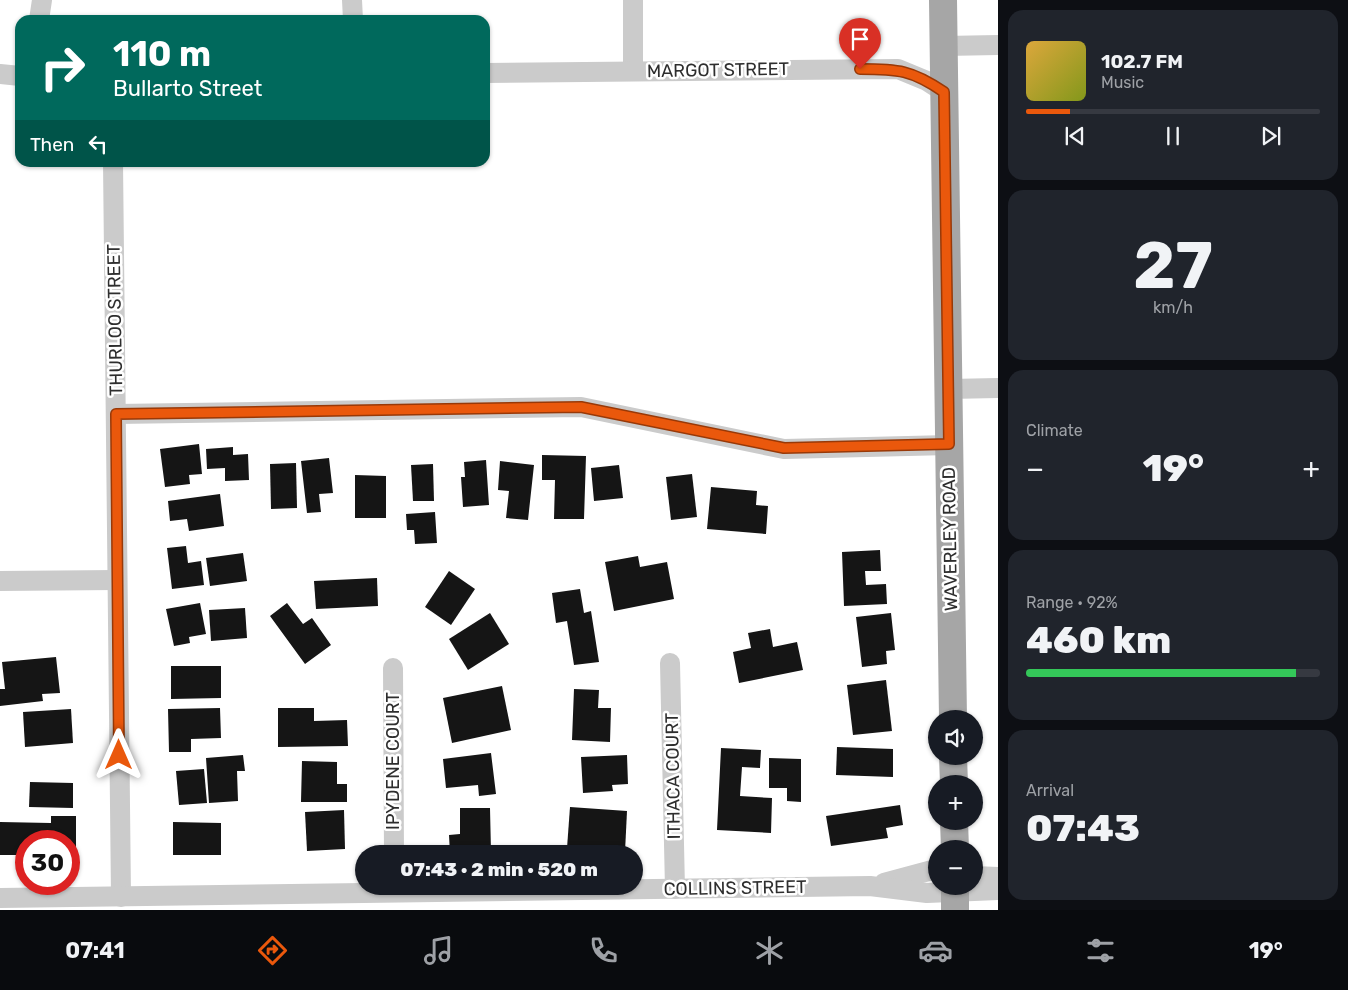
<!DOCTYPE html>
<meta charset="utf-8">
<style>
:root{--surface:#171b24;--page:#20242c;--text:#f1f3f6;--muted:#9ea1a6;--line:#363941;--accent:#ea580c}
body{margin:0;font-family:Rubik,sans-serif;background:var(--page);color:var(--text);height:100vh;display:flex;flex-direction:column;font-size:19px;white-space:nowrap}
*{box-sizing:border-box;margin:0}
p{font-size:16px;color:var(--muted)}
.icon{flex:none;width:28px;height:28px;fill:none;stroke:currentColor;stroke-width:2;stroke-linecap:round;stroke-linejoin:round}
.map{position:relative;flex:1;overflow:hidden}
.panel{display:flex;flex-direction:column;gap:10px;padding:10px;background:#0d0f14;width:350px}
.panel>*{flex:none}
.hud{position:absolute;left:15px;top:15px;width:475px;height:152px;border-radius:15px;box-shadow:0 1px 4px #0004;background:#00695c;color:#fff;overflow:hidden}
.fabs{position:absolute;left:928px;top:710px;display:grid;gap:10px}
.fabs a{display:grid;place-items:center;width:55px;height:55px;border-radius:50%;background:var(--surface);box-shadow:0 1px 4px #0004;font-size:25px}
.speed{position:absolute;left:15px;top:830px;display:flex;gap:10px;font-size:25px;font-weight:700;text-align:center}
.speed>*{display:grid;place-content:center;width:65px;height:65px;border-radius:50%;background:var(--surface);box-shadow:0 1px 4px #0004;line-height:1}
.speed .limit{border:8px solid #d22;background:#fff;color:#111}
.pin{position:absolute;display:grid;place-items:center;width:42px;height:42px;color:#fff;margin:-51px -21px;border-radius:50% 50% 50% 0;rotate:-45deg;box-shadow:0 0 5px #0007}
.pin .icon{rotate:45deg}
.me{position:absolute;width:55px;margin:-28px;rotate:0deg;stroke-linejoin:round;filter:drop-shadow(0 0 4px #0008)}
.turn{display:flex;align-items:center;gap:18px;height:105px;padding:0 15px;font-size:22px}
.turn .icon{width:65px;height:65px;stroke-width:2.5}
.turn b{display:block;font-size:35px;line-height:42px}
.then{display:flex;align-items:center;height:48px;padding:0 15px;background:#0003;gap:10px;font-size:19px}
.big{font-size:38px;font-weight:800;line-height:1.1}
.panel .tile{flex:1;display:flex;flex-direction:column;justify-content:center;gap:8px;min-width:0;padding:0 18px;border-radius:15px;background:var(--page)}
.panel .dial{align-items:center;gap:0}
.dial b{font-size:65px;line-height:1}
.song{display:flex;align-items:center;gap:15px}
.cover{width:60px;height:60px;border-radius:8px;background:linear-gradient(135deg,hsl(40 70% 55%),hsl(70 70% 35%))}
.played{height:5px;border-radius:2px;background:linear-gradient(90deg,var(--accent) 15%,var(--line) 15%)}
.keys{display:flex;justify-content:space-around;direction:ltr}
.heat{display:flex;justify-content:space-between;align-items:center;font-size:28px;direction:ltr}
.charge{height:8px;border-radius:4px;background:linear-gradient(90deg,#34c759 92%,var(--line) 0)}
.trip{position:absolute;left:355px;top:845px;width:288px;height:50px;border-radius:25px;background:var(--surface);box-shadow:0 1px 4px #0004;font-weight:800;line-height:50px;text-align:center}
.tab-bar{display:flex;height:80px;justify-content:space-around;align-items:center;background:#090b0e;color:var(--muted)}
.tab-bar .icon{width:35px;height:35px}
.tab-bar .active{color:var(--accent)}
.tab-bar b{font-size:22px;color:var(--text)}
main{display:flex;flex:1;min-height:0}
.map>svg:first-child{display:block}
.building{fill:#151515}
.lines{fill:none;stroke-linecap:round;stroke-linejoin:round}
.street{stroke:#cbcbcb;stroke-width:20}
.primary{stroke:#a6a6a6;stroke-width:28}
.route-casing{stroke:#983908;stroke-width:12}
.route{stroke:#ea580c;stroke-width:9}
.labels{text-anchor:middle;stroke-width:5;stroke-linejoin:round;paint-order:stroke}
.street-label{font-size:18px;fill:#2e2e2e;stroke:#fff}
</style>
<main>
<div class="map">
<svg width="998" height="910" viewBox="0 0 998 910">
<rect width="100%" height="100%" fill="#fff"/>
<g class="building">
<path d="M199,444L202,474L189,475L190,484L165,487L160,449Z"/>
<path d="M233,447V455L248,454L249,480L225,481V468L207,469L206,449Z"/>
<path d="M542,455L586,456L584,519H554L555,480H542Z"/>
<path d="M329,458L333,493L319,494L321,512L307,513L301,461Z"/>
<path d="M486,460L489,505L463,507L461,477H465L464,462Z"/>
<path d="M500,461L534,465L528,520L506,518L509,491L498,490Z"/>
<path d="M296,463L297,508L271,509L270,464Z"/>
<path d="M433,464L434,501H413L411,465Z"/>
<path d="M619,465L623,498L594,501L591,468Z"/>
<path d="M692,474L697,517L671,520L666,477Z"/>
<path d="M355,475L386,476V518H355Z"/>
<path d="M711,487L757,491L756,505L768,506L766,534L707,529Z"/>
<path d="M220,494L224,526L189,531L187,519L170,521L168,501Z"/>
<path d="M435,512L437,543L415,544L414,530H407L406,514Z"/>
<path d="M186,546L188,563L201,561L204,585L172,589L167,548Z"/>
<path d="M880,550L881,571H865L866,585L886,584L887,604L844,606L842,552Z"/>
<path d="M243,553L247,581L210,586L206,558Z"/>
<path d="M638,556L640,567L667,562L674,599L614,611L605,562Z"/>
<path d="M449,571L475,589L451,625L425,607Z"/>
<path d="M377,578L378,606L316,609L314,581Z"/>
<path d="M580,589L584,613L591,611L599,662L574,665L567,621L556,623L552,593Z"/>
<path d="M200,603L206,634L189,637L190,643L174,646L166,609Z"/>
<path d="M287,603L303,624L312,618L331,645L305,664L270,616Z"/>
<path d="M245,608L247,638L211,641L209,610Z"/>
<path d="M490,613L509,644L468,670L449,639Z"/>
<path d="M891,613L895,650L886,651L887,664L862,667L856,617Z"/>
<path d="M770,629L773,647L797,642L803,670L739,683L733,652L751,648L748,633Z"/>
<path d="M56,657L60,693L42,694L43,701L0,706V689H5L2,662Z"/>
<path d="M171,666H221V698L171,699Z"/>
<path d="M886,680L892,731L853,735L847,685Z"/>
<path d="M502,686L511,730L452,743L443,698Z"/>
<path d="M574,689L599,690L598,708H611L610,742L572,740Z"/>
<path d="M220,708L221,738L191,739V752H169L168,709Z"/>
<path d="M278,708H314V721L347,720L348,746L278,747Z"/>
<path d="M71,709L73,743L25,747L23,712Z"/>
<path d="M837,747L893,749V777L836,775Z"/>
<path d="M721,748L761,750L760,768L742,767L740,796L772,798L771,833L717,830Z"/>
<path d="M491,753L496,794L479,796L478,785L446,788L443,759Z"/>
<path d="M243,755L245,771H237L238,801L209,803L206,758Z"/>
<path d="M627,755L628,784L612,785L613,791L583,793L581,757Z"/>
<path d="M769,758L801,759V802L787,801V788H769Z"/>
<path d="M302,761L337,762V784H347V802H301Z"/>
<path d="M204,769L207,803L179,805L176,771Z"/>
<path d="M30,782L73,783V808L29,807Z"/>
<path d="M900,805L903,825L886,828L888,838L831,846L826,816Z"/>
<path d="M570,807L627,811L625,852L567,848Z"/>
<path d="M460,808H490L491,852L450,854L449,835L460,834Z"/>
<path d="M344,810L345,849L307,851L305,812Z"/>
<path d="M51,816H76V857L69,856V841H26V855H0V822L51,823Z"/>
<path d="M173,822L221,823V855H173Z"/>
</g>
<g class="lines">
<g class="street">
<path d="M352,0L353,20"/>
<path d="M633,0V71"/>
<path d="M39,20L42,0"/>
<path d="M944,46L998,45"/>
<path d="M485,73L898,69L927,81L944,92"/>
<path d="M0,74L20,76"/>
<path d="M113,162L121,897"/>
<path d="M949,389L998,388"/>
<path d="M116,414L581,407L784,449L949,445"/>
<path d="M0,581L117,580"/>
<path d="M670,663L675,889"/>
<path d="M393,668L394,854"/>
<path d="M974,876L998,877"/>
<path d="M884,883L936,869"/>
<path d="M0,898L870,886L927,893L998,890"/>
</g>
<g class="primary">
<path d="M943,0L953,719"/>
<path d="M953,756L954,784"/>
<path d="M954,821L955,849"/>
<path d="M955,886V910"/>
</g>
</g>
<g class="lines">
<defs>
<path id="route" d="M119,755L116,414L581,407L784,448L949,444L944,92C912,70 898,69 860,69"/>
</defs>
<use href="#route" class="route-casing"/>
<use href="#route" class="route"/>
</g>
<g class="labels">
<g class="street-label">
<text transform="translate(718 70) rotate(-1)" y="6">MARGOT STREET</text>
<text transform="translate(115 320) rotate(-91)" y="6">THURLOO STREET</text>
<text transform="translate(950 539) rotate(-91)" y="6">WAVERLEY ROAD</text>
<text transform="translate(393 761) rotate(-90)" y="6">IPYDENE COURT</text>
<text transform="translate(673 776) rotate(-91)" y="6">ITHACA COURT</text>
<text transform="translate(735 888) rotate(-1)" y="6">COLLINS STREET</text>
</g>
</g>
</svg>
<div class="fabs">
<a><svg class="icon" aria-label="sound" viewBox="0 0 24 24"><path d="M4 9h4l5-4v14l-5-4H4zM17 9q2 3 0 6"/></svg></a>
<a>+</a>
<a>−</a>
</div>
<div class="speed"><div class="limit">30</div></div>
<div class="pin" style="left:860px;top:69px;background:#d93025"><svg class="icon" aria-label="arrive" viewBox="0 0 24 24"><path d="M6 21V4h12l-3 4 3 4H6"/></svg></div>
<svg class="me" style="left:119px;top:755px" viewBox="-20 -20 40 40"><path d="M0-17L14 15 0 8-14 15z" fill="#ea580c" stroke="#fff" stroke-width="4"/></svg>
<div class="trip">07:43 · 2 min · 520 m</div>
<div class="hud">
<div class="turn"><svg class="icon" aria-label="right" viewBox="0 0 24 24"><path d="M7 20v-9h11M14 6l5 5-5 5"/></svg><div><b>110 m</b>Bullarto Street</div></div>
<div class="then">Then<svg class="icon" aria-label="left" viewBox="0 0 24 24"><path d="M17 20v-9H6M10 6l-5 5 5 5"/></svg></div>
</div>
</div>
<section class="panel">
<div class="tile">
<div class="song"><i class="cover"></i><div><b>102.7 FM</b><p>Music</p></div></div>
<div class="played"></div>
<div class="keys"><svg class="icon" aria-label="previous" viewBox="0 0 24 24"><path d="M18 5L8 12l10 7zM5 5v14"/></svg><svg class="icon" aria-label="pause" viewBox="0 0 24 24"><path d="M8 5v14M16 5v14"/></svg><svg class="icon" aria-label="next" viewBox="0 0 24 24"><path d="M6 5l10 7-10 7zM19 5v14"/></svg></div>
</div>
<div class="tile dial"><b>27</b><p>km/h</p></div>
<div class="tile"><p>Climate</p>
<div class="heat"><a>−</a><b class="big">19°</b><a>+</a></div>
</div>
<div class="tile"><p>Range · 92%</p><b class="big">460 km</b><div class="charge"></div></div>
<div class="tile"><p>Arrival</p><b class="big">07:43</b></div>
</section>
</main>
<nav class="tab-bar">
<b>07:41</b>
<svg class="icon active" aria-label="directions" viewBox="0 0 24 24"><path d="M12 3l9 9-9 9-9-9zM9 14v-3h6M13 9l2 2-2 2"/></svg>
<svg class="icon" aria-label="music" viewBox="0 0 24 24"><path d="M9 18V5l10-2v13"/><circle cx="6" cy="18" r="3"/><circle cx="16" cy="16" r="3"/></svg>
<svg class="icon" aria-label="phone" viewBox="0 0 24 24"><path d="M5 4h4l2 5-3 2q2 4 5 5l2-3 5 2v4C11 20 4 13 5 4z"/></svg>
<svg class="icon" aria-label="climate" viewBox="0 0 24 24"><path d="M12 3v18M4 7l16 10M4 17L20 7"/></svg>
<svg class="icon" aria-label="car" viewBox="0 0 24 24"><path d="M5 17H2v-5l4-1 3-4h7l3 4 3 1v5h-3M9 17h6M6 11h13"/><circle cx="7" cy="17" r="2"/><circle cx="17" cy="17" r="2"/></svg>
<svg class="icon" aria-label="filters" viewBox="0 0 24 24"><path d="M4 7h16M4 17h16"/><circle cx="9" cy="7" r="2"/><circle cx="15" cy="17" r="2"/></svg>
<b>19°</b>
</nav>
